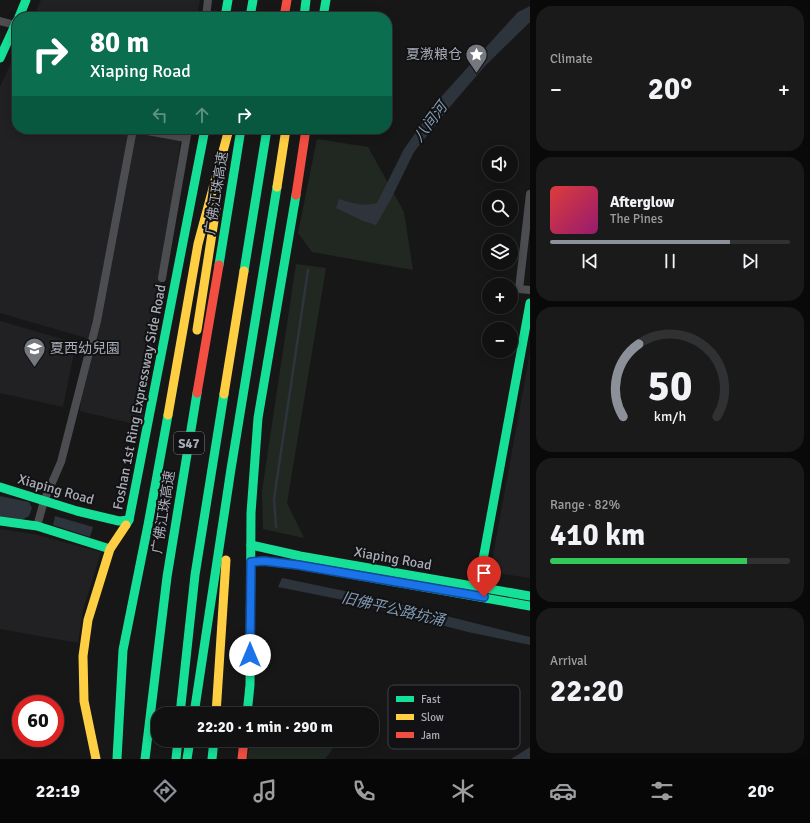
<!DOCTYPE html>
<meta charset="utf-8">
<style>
:root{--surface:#111112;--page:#1a1a1b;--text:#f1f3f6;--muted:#9c9d9f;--line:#303132;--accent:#8c9099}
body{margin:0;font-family:Signika,"Noto Sans SC",sans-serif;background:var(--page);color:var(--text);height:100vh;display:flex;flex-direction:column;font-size:15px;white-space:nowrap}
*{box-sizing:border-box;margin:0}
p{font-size:13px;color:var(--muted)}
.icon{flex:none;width:22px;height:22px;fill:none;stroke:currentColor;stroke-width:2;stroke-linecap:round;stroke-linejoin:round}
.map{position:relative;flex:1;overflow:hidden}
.details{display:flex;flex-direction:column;gap:6px;padding:6px;background:#09090a;width:280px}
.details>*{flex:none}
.hud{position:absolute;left:12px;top:12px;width:380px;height:122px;border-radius:16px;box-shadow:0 2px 10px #0003,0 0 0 1px var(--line);background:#0b6e4f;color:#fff;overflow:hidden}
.fabs{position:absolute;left:482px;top:146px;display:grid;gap:8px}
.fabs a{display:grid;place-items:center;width:36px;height:36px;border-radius:50%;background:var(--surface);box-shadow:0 2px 10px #0003,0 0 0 1px var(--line);font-size:20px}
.speed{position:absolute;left:12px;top:695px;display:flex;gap:8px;font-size:20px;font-weight:700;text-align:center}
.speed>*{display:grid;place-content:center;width:52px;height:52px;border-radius:50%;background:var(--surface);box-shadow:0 2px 10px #0003,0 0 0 1px var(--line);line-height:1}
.speed .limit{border:6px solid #d22;background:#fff;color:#111}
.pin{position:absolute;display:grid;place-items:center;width:34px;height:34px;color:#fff;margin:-41px -17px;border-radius:50% 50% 50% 0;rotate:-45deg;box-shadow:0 0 4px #0007}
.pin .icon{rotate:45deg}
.me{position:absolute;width:44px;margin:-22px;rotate:0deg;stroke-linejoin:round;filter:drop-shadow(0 0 3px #0008)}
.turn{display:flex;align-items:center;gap:14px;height:84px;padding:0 12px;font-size:18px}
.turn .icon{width:52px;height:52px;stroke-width:2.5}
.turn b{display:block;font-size:28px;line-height:34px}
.lanes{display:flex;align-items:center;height:38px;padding:0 12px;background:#0003;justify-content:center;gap:20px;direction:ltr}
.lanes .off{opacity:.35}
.big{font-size:30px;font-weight:700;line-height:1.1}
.details .card{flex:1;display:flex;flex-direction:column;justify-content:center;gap:6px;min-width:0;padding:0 14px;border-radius:16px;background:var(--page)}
.details .dial{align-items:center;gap:0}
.dial svg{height:104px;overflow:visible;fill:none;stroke:var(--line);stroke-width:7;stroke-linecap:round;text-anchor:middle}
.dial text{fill:var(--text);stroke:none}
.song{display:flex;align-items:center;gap:12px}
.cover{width:48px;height:48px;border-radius:6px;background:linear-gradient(135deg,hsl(0 70% 55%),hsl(320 70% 35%))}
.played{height:4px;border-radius:2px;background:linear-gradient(90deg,var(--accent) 75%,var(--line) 75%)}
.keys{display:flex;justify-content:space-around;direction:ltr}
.heat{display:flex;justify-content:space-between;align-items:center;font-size:22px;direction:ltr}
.charge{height:6px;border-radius:3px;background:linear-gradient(90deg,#34c759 82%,var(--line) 0)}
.trip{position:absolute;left:151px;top:707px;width:228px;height:40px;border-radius:16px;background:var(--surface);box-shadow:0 2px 10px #0003,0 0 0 1px var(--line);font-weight:700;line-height:40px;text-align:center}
.menu{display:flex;height:64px;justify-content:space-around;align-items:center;background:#070707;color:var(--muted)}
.menu .icon{width:28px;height:28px}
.menu .on{color:var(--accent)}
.menu b{font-size:18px;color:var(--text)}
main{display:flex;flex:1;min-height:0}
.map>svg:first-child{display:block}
.built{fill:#212123}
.green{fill:#212822}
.water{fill:#2d343b}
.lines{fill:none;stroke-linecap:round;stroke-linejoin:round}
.stream{stroke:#2d343b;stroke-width:2.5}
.street{stroke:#4c4d50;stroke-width:8}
.fast{stroke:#16e098;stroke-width:9}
.slow{stroke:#ffcf43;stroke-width:9}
.jam{stroke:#f24e42;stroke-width:9}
.route-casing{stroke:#114b97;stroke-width:10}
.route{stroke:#1a73e8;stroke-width:7}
.labels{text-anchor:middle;stroke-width:4;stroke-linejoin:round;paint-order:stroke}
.shield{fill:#121214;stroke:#7c7e87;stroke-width:1}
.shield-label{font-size:13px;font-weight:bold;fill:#a9adb8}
.poi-label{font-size:14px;fill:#a9adb8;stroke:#121214;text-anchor:end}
.street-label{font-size:14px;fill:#a9adb8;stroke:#121214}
.water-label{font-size:15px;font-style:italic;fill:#819ab2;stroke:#121214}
.key{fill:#121214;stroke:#3f4045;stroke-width:1}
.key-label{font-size:11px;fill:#a9adb8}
</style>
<main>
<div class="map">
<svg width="530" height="759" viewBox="0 0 530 759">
<rect width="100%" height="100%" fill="#171718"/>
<g class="built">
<path d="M41,0H200L197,17H33Z"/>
<path d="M17,50V129H182L142,426L80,411L86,338L0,313V87Z"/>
<path d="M0,321L76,343L63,407L0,393Z"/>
<path d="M530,352V578L490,572Z"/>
<path d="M0,529L34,534L101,552L83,610L78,643L0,629Z"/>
</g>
<g class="green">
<path d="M317,139L368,147L404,212L413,270L312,252L298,233Z"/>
<path d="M296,264L326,268L287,503L304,538L263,529L262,491Z"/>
<path d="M251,740H339L325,759H247Z"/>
</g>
<g class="water">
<path d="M530,6V23H529L485,66L448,109L414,152L390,201L376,225L363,221L336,208L339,199C351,203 365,207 377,203L404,149L440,98L477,57L518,12Z"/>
<path d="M0,496L29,502L32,508L29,516L20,521L0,517Z"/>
<path d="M55,516L93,527L90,537L53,525Z"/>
<path d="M282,578L359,594L530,637V645L468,632L348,601L278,587Z"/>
<path d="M530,747V759H511Z"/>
</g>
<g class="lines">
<path class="stream" d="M276,527L274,499L308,270"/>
<g class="street">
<path d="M206,17L208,0"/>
<path d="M0,21L15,25"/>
<path d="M136,129L186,138"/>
<path d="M530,194L519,289L530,290"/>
<path d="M162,278L188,129"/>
<path d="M37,526L44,501L61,462L97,321L133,129"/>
</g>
<g class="fast">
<path d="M19,17L26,0"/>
<path d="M225,17L228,0"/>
<path d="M250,17L253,0"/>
<path d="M304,17L306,0"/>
<path d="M323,17L326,0"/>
<path d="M0,58L17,21"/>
<path d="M219,265L241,129"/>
<path d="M244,271L267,129"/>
<path d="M0,487L77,511L119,521L129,520"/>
<path d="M0,521L37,526L110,549"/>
<path d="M126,525L129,520L205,129"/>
<path d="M251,545L300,556L530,596"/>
<path d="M251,562L264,561L299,565L530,606"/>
<path d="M478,587L530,303"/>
<path d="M180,714L195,575L224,394"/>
<path d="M194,714L231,469L277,187"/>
<path d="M247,714L250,685L251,513L258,418L296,195"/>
<path d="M117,759L123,650L148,525L168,415"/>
<path d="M145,759L167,577L197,393"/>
<path d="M176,759L178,740"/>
<path d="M187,759L190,740"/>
<path d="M212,759L214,740"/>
</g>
<g class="slow">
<path d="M277,187L286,129"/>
<path d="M197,330L216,208"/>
<path d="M224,394L244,271"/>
<path d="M168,415L198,244L229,129"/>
<path d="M216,714L226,560"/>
<path d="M96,759L84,701L83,656L88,620L110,549L126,525"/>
</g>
<g class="jam">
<path d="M284,17L287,0"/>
<path d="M296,195L306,129"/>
<path d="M197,393L219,265"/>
<path d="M242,759L244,740"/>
</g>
</g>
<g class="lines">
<defs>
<path id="route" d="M250,655L251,562L264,561L298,565L484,597"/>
</defs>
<use href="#route" class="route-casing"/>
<use href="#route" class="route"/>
</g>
<defs>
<symbol id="sight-pin" viewBox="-11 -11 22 30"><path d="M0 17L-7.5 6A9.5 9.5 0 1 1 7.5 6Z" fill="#767880" stroke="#121214"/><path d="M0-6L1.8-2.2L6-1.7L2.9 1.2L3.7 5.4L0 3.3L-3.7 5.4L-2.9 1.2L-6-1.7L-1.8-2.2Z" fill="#fff"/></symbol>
<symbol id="school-pin" viewBox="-11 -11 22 30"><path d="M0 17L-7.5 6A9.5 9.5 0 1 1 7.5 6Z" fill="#767880" stroke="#121214"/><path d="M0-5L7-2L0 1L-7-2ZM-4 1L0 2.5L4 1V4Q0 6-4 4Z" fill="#fff"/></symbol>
</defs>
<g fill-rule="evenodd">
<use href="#sight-pin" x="464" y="42" width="25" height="34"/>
<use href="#school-pin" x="22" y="336" width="25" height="34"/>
</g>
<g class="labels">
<rect class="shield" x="174" y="432" width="30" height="22" rx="3"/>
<g class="shield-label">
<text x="189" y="448">S47</text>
</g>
<g class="poi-label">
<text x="462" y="59">夏漖粮仓</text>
<text x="50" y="353" text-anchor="start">夏西幼兒園</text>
</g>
<g class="street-label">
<text transform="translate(216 193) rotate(-81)" y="5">广佛江珠高速</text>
<text transform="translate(139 397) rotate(-79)" y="5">Foshan 1st Ring Expressway Side Road</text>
<text transform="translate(56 489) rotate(16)" y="5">Xiaping Road</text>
<text transform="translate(163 512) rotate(-81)" y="5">广佛江珠高速</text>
<text transform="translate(393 558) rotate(10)" y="5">Xiaping Road</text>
</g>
<g class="water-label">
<text transform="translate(430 122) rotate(-53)" y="5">八间河</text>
<text transform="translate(393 609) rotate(13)" y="5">旧佛平公路坑涌</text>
</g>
</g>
<rect x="388" y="685" width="132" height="64" rx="6" class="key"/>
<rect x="396" y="696" width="18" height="6" fill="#16e098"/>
<rect x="396" y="714" width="18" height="6" fill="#ffcf43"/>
<rect x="396" y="732" width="18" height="6" fill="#f24e42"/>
<g class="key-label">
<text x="421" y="703">Fast</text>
<text x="421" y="721">Slow</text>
<text x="421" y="739">Jam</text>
</g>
</svg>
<div class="fabs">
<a><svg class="icon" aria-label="sound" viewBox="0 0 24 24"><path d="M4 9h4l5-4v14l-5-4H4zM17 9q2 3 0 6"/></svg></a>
<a><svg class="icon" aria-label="search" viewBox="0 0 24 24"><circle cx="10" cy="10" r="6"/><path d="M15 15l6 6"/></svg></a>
<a><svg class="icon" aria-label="layers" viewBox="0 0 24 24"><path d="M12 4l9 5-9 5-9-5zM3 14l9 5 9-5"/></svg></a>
<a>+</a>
<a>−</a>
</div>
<div class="speed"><div class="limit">60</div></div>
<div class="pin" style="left:484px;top:597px;background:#d93025"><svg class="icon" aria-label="arrive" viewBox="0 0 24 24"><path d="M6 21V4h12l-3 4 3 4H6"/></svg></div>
<svg class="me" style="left:250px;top:655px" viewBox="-20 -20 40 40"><circle r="19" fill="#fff"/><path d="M0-13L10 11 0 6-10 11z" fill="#1a73e8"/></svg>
<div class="trip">22:20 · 1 min · 290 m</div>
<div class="hud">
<div class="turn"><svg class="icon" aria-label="right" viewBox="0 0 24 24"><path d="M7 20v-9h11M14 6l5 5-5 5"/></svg><div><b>80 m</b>Xiaping Road</div></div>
<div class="lanes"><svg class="icon off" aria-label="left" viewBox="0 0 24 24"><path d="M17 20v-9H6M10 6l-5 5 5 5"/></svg><svg class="icon off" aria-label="ahead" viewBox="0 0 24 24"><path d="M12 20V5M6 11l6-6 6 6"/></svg><svg class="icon" aria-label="right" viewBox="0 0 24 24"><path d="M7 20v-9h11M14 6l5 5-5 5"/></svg></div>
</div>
</div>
<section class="details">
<div class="card"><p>Climate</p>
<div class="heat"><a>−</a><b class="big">20°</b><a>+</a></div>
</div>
<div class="card">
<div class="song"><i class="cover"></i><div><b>Afterglow</b><p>The Pines</p></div></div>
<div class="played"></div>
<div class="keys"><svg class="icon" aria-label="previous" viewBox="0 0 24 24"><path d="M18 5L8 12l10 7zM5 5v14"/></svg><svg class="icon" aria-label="pause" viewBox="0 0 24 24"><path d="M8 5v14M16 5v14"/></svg><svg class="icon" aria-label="next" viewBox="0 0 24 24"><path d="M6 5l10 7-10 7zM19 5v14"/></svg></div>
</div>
<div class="card dial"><svg viewBox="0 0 100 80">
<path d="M14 69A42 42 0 1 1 86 69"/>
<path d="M14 69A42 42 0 0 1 26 13" stroke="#8c9099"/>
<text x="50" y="56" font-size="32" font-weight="700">50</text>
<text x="50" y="72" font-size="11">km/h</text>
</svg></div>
<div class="card"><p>Range · 82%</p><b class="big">410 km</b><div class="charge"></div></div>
<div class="card"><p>Arrival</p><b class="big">22:20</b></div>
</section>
</main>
<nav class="menu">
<b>22:19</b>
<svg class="icon on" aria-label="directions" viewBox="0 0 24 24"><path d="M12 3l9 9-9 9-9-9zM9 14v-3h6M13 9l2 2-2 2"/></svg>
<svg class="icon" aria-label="music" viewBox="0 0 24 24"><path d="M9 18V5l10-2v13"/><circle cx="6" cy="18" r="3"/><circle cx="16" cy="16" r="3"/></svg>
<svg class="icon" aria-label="phone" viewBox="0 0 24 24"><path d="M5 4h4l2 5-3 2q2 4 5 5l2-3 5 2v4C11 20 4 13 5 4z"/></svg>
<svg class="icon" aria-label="climate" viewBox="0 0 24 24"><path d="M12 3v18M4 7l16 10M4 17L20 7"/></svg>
<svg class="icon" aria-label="car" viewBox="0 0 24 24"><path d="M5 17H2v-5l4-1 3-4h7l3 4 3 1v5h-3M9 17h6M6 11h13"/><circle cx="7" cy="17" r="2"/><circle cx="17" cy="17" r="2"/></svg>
<svg class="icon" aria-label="filters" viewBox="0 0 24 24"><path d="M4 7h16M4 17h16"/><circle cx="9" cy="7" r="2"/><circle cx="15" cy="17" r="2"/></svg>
<b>20°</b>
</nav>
